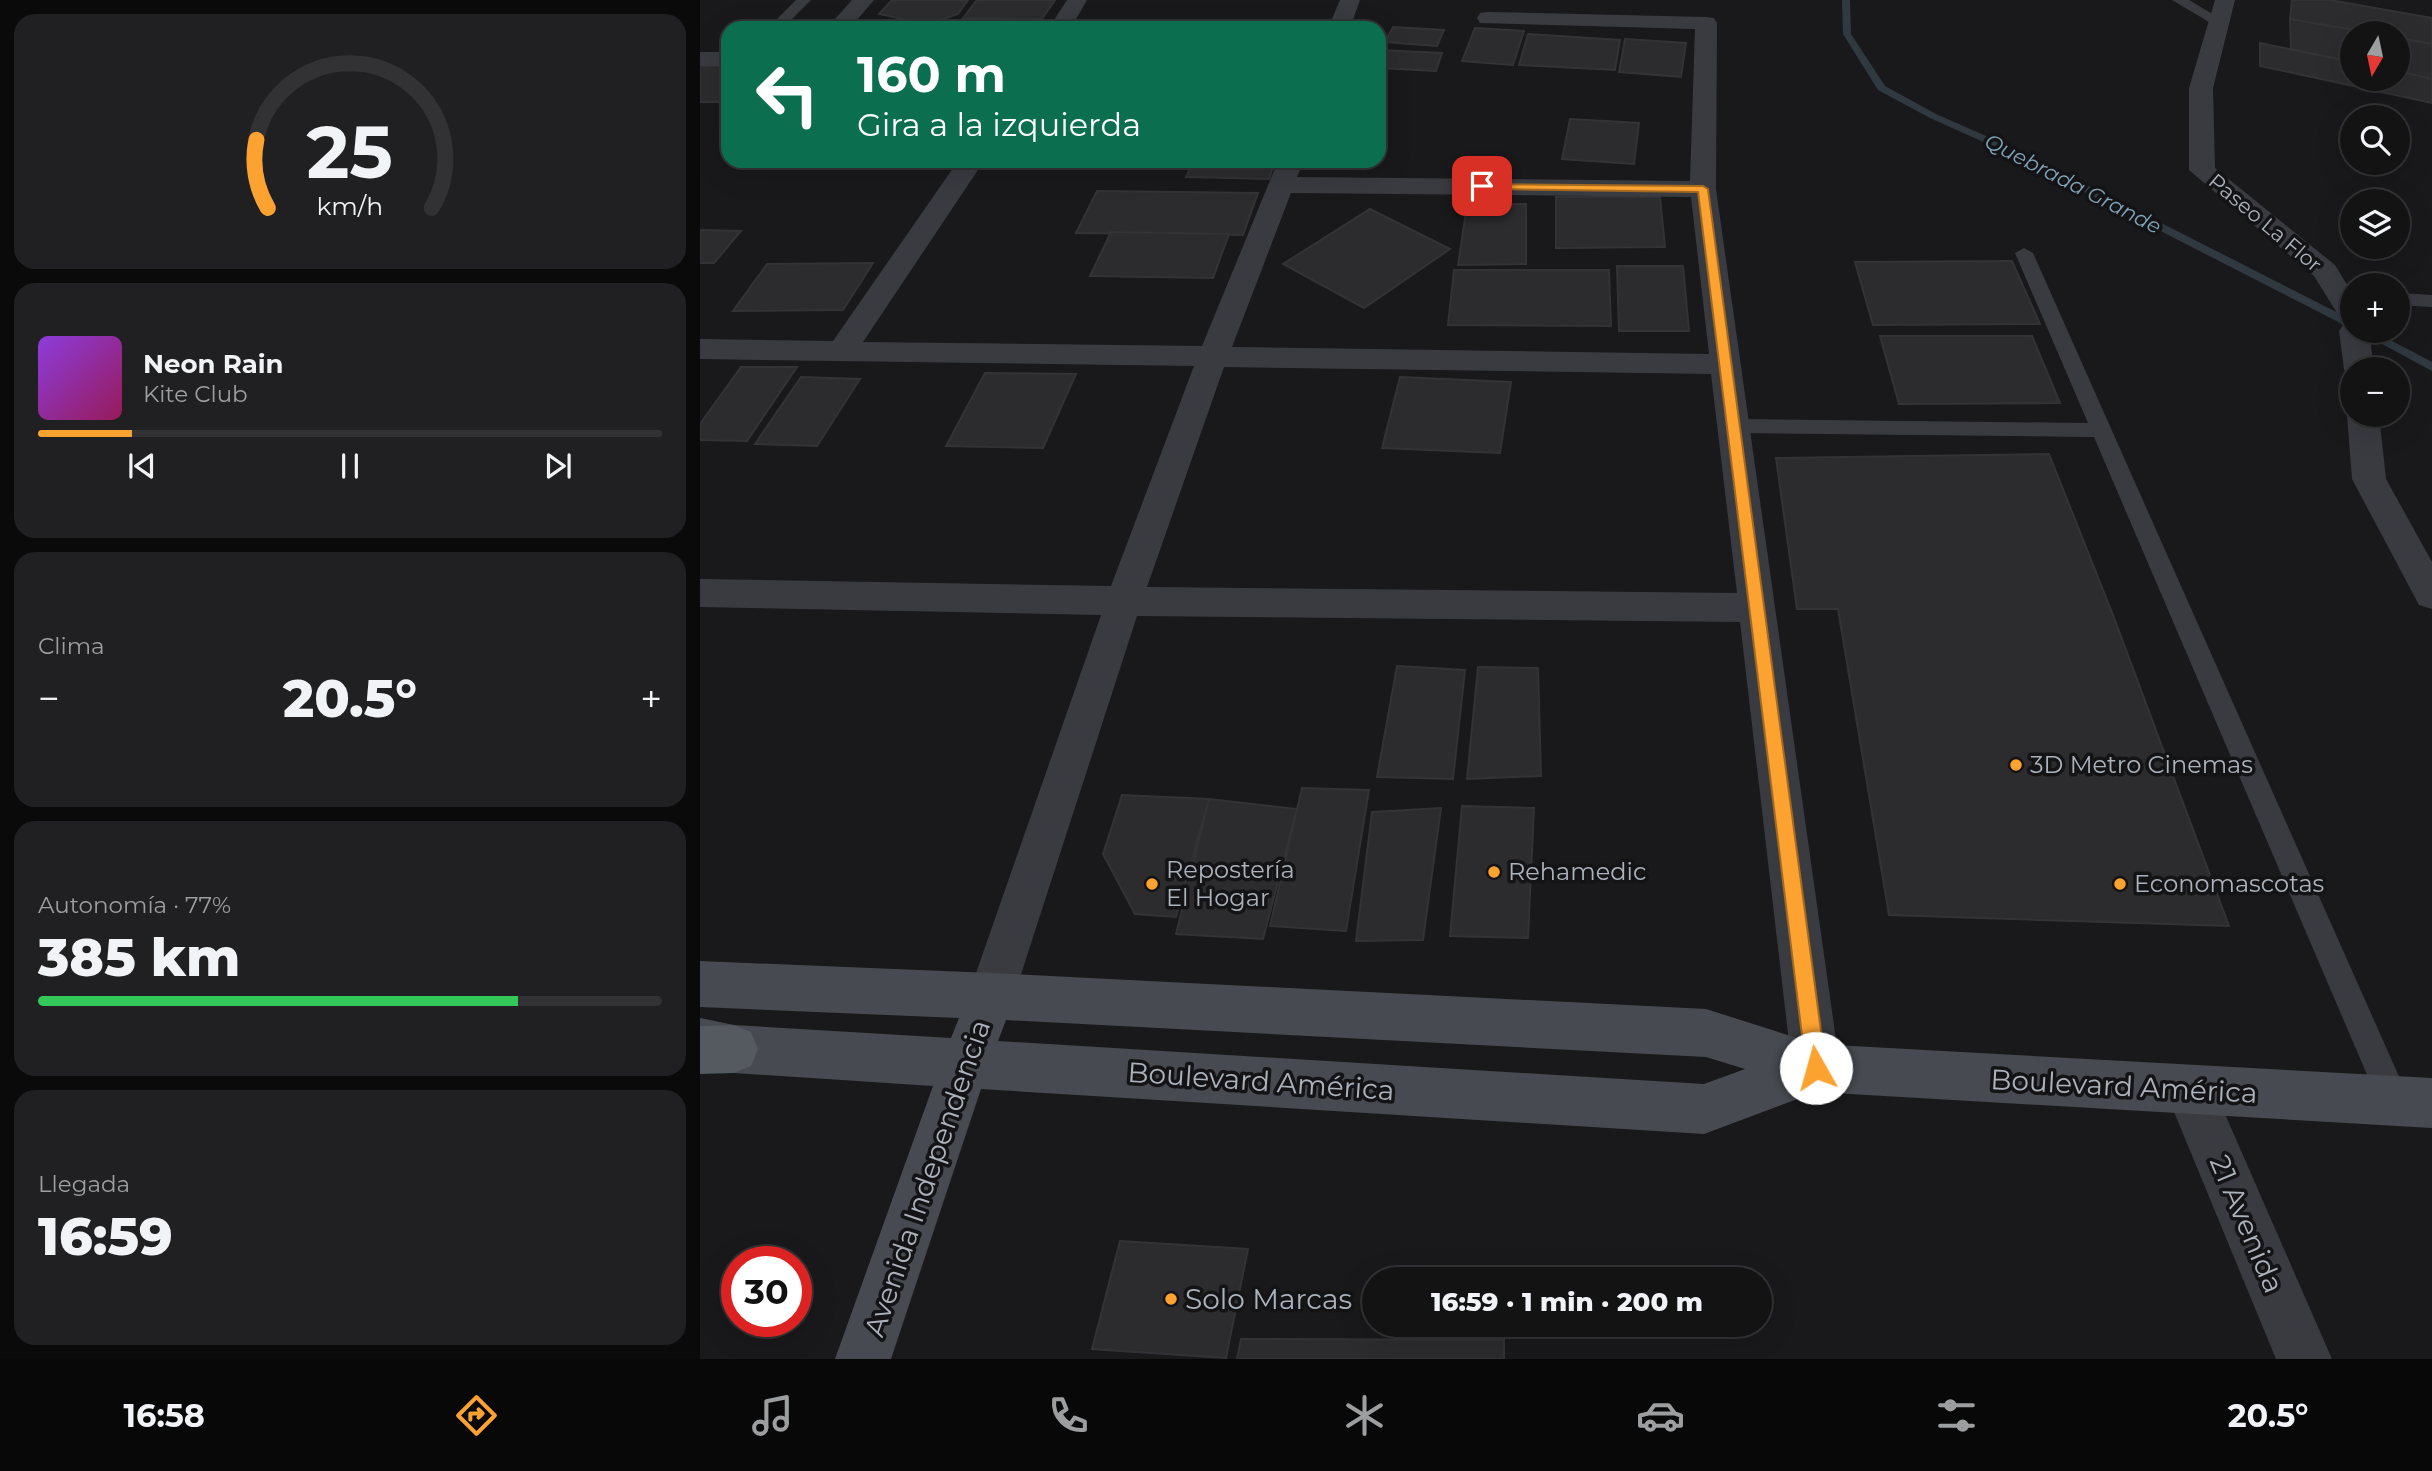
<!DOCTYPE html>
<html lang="es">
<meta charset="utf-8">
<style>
:root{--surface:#131314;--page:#202022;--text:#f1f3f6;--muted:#9d9ea0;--line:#323234;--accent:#fba231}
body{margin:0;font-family:Montserrat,sans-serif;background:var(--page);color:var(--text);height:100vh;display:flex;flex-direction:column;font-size:26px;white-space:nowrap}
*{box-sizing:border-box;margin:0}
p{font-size:23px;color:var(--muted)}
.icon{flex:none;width:38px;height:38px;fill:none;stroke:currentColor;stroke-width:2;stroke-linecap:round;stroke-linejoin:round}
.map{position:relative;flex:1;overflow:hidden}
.panel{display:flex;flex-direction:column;gap:14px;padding:14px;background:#0a0a0b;width:700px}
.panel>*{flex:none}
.banner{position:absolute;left:21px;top:21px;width:665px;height:147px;border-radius:21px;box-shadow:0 7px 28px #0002,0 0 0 2px var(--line);background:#0b6e4f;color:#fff;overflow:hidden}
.needle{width:46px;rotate:189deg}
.fabs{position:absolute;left:1640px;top:21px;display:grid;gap:14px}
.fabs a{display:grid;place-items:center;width:70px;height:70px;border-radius:50%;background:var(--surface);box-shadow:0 7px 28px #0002,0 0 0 2px var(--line);font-size:35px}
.speed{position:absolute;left:21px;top:1246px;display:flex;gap:14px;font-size:35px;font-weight:700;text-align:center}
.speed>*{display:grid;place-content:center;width:91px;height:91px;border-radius:50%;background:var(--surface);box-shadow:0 7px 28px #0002,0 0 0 2px var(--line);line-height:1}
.speed .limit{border:10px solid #d22;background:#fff;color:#111}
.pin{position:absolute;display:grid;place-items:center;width:60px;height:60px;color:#fff;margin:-30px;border-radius:14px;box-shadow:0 4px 10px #0006}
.me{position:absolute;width:77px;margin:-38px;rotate:353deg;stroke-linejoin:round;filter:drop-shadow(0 0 5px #0008)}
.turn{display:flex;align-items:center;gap:24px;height:147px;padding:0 21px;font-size:32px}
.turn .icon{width:91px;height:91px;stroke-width:2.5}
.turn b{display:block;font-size:49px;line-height:60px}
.big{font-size:52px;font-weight:800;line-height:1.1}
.panel .card{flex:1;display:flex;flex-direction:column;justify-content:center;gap:10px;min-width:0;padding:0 24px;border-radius:21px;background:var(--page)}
.panel .dial{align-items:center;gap:0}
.dial svg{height:182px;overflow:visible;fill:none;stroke:var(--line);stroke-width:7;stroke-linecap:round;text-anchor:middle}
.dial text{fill:var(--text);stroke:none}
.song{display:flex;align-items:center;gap:21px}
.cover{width:84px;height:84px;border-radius:10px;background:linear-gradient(135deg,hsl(270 70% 55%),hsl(330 70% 35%))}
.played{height:7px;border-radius:4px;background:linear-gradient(90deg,var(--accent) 15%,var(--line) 15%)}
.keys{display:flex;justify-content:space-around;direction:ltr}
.heat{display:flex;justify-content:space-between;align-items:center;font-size:38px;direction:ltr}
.charge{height:10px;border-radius:5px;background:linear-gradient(90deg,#34c759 77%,var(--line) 0)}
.trip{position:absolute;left:662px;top:1267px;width:410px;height:70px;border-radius:35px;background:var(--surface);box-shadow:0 7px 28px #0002,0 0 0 2px var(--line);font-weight:800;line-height:70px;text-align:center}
.tab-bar{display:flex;height:112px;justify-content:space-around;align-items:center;background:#080808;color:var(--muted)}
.tab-bar .icon{width:49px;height:49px}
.tab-bar .selected{color:var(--accent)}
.tab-bar b{font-size:32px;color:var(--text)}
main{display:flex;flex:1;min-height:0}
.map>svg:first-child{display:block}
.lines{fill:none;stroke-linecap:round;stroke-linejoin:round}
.stream{fill:#2e3a40;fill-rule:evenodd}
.building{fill:#2c2c2f;stroke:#333337;stroke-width:2}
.lane{fill:#3a3b40;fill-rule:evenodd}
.street{fill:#3a3b40;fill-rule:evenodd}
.secondary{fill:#474b51;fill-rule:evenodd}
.primary{fill:#555960;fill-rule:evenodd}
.route{fill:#fba231;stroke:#a36920;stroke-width:2}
.poi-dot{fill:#fba231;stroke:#141416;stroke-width:2.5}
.labels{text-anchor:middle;stroke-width:7;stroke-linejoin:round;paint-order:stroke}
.far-water-label{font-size:21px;font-style:italic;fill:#80a4b8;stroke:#141416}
.far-street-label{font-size:21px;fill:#abb2bb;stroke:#141416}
.poi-label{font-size:24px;fill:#abb2bb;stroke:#141416;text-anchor:start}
.near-street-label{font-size:28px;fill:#abb2bb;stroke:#141416}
.near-poi-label{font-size:28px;fill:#abb2bb;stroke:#141416;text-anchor:start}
</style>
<main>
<section class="panel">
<div class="card dial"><svg viewBox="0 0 100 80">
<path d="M14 69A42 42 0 1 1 86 69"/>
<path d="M14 69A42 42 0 0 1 9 39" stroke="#fba231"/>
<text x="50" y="56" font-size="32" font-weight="700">25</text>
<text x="50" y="72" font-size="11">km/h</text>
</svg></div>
<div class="card">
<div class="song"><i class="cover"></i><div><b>Neon Rain</b><p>Kite Club</p></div></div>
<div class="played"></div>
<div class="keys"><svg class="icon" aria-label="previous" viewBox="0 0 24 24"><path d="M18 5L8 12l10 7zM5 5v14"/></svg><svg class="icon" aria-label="pause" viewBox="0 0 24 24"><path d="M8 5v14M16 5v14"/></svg><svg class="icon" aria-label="next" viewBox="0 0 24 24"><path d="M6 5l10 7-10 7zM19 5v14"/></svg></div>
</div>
<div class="card"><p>Clima</p>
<div class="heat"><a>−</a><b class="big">20.5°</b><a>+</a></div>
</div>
<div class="card"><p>Autonomía · 77%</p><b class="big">385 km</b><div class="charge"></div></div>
<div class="card"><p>Llegada</p><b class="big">16:59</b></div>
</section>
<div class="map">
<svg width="1732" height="1359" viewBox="0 0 1732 1359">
<rect width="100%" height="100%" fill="#19191b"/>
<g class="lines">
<g class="stream">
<path d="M1142,0H1150L1151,34L1185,86L1236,114L1318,150L1652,320V329L1310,154L1230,118L1178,90L1143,34Z"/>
<path d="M1658,331H1673L1732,362V371Z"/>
</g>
</g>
<g class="building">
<path d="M192,0H268L258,14L235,22L212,21L179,14Z"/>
<path d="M277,0H355L342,19L263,18Z"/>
<path d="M1592,0H1630L1732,18V44L1698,38V33H1671L1590,19Z"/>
<path d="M1590,19L1671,33H1652V62L1591,49Z"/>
<path d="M262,21L340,22L336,28H257Z"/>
<path d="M546,22L600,25L599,28H542Z"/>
<path d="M693,27L744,30L737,46L685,42Z"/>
<path d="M775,28L824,31L813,65L762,61Z"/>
<path d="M828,34L920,40L915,70L819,65Z"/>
<path d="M1698,38L1732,44V79L1698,71Z"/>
<path d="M925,39L986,43L981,77L919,72Z"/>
<path d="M1560,43L1652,62V79H1698V71L1732,79V103L1560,66Z"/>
<path d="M679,50L742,53L736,71L679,68Z"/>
<rect x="0" y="66" width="28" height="36"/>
<path d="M870,119L939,123L934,164L862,159Z"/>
<path d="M494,161H575L569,179L486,177Z"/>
<path d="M397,191L558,193L543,235L376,233Z"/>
<path d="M856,197H960L965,247L856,248Z"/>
<path d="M826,204V264L758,265L767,205Z"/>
<path d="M670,209L750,249L664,308L583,264Z"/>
<path d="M0,230L41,231L14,263H0Z"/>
<path d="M411,232L529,234L513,278L390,276Z"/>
<path d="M1312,261L1340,324L1173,325L1155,262Z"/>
<path d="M173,263L143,310L33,311L67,264Z"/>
<path d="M917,266H983L989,331H919Z"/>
<path d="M754,270H909L911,326L748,325Z"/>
<path d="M1180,336H1332L1360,403L1199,404Z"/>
<path d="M41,367H97L47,441L0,440V424Z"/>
<path d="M285,373L376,374L343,448L246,446Z"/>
<path d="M101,377L160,379L117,446L55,444Z"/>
<path d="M700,377L811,382L800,453L682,448Z"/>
<path d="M1349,454L1413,615L1529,926L1189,915L1138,609H1097L1076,458Z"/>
<path d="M697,666L765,670L753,779L677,777Z"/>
<path d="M778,667L838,668L841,776L767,779Z"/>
<path d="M602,788L669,790L646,931L570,926Z"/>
<path d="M422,795L509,799L476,917L435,914L403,854Z"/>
<path d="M509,799L597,809L563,939L476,934Z"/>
<path d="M762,806L834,808L828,938L750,936Z"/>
<path d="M741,808L723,940L656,941L672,812Z"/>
<path d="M420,1241L548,1249L526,1358L392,1349Z"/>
<path d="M541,1339L804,1340V1359H537Z"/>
</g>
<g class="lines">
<g class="lane">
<path d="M96,0H111L83,28H68Z"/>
<path d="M1472,0H1489L1526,22L1524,25H1514Z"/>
<path d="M1324,248L1333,253L1705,1090L1710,1101L1705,1112L1694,1117L1683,1112L1394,437L1033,433L1026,431L1023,426L1026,421L1033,419L1388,423L1315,253Z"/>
<path d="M1698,293L1732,295V307L1698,305Z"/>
</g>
<g class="street">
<path d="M152,0H174L150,28H127Z"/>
<path d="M367,0H387L371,28H349Z"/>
<path d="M640,0H660L650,28H628Z"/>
<path d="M1515,0H1535L1513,88L1515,168L1635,265L1652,293V331H1669L1674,369H1652V377L1648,376L1644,369L1639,331L1644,324L1614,276L1489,170V88Z"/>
<path d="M788,12L1006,17L1014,18L1017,23L1016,189L1140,1068L1133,1085L1116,1092L1099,1085L1092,1068L1040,622L437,616L314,996L308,1013L291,1019L274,1013L268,996L401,615L0,607V579L411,586L494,366L0,359V339L133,341L258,161H284L163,342L502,346L578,161H604L597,177L990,181L995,29L780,23L777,18L780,13ZM591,193L991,197L1009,354L532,347ZM524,367L1011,374L1037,593L447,587Z"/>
<rect x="0" y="52" width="28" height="14"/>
<path d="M1652,407V415H1679L1686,479L1732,562V609L1719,605L1652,479L1647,415Z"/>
<path d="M1490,1065L1507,1073L1632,1359H1576L1465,1090L1473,1073Z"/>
</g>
<path class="secondary" d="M0,961L291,973L1006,1009L1116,1044L1732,1078V1128L1116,1092L1004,1134L281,1089L191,1359H135L233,1086L34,1073L0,1066V1018L34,1025L251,1038L259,1018L0,1007ZM306,1020L1006,1057L1045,1069L1004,1084L298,1041Z"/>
<path class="primary" d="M34,1025L51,1032L58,1049L51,1066L34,1073L0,1074V1026Z"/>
</g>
<path class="route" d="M778,184L1003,186L1008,189L1126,1068L1123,1075L1116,1078L1109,1075L1106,1068L998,192L782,189L776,186Z"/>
<g class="poi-dot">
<circle cx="1316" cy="765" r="7"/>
<circle cx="794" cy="872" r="7"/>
<circle cx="452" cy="884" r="7"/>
<circle cx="1420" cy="884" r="7"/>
<circle cx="471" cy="1299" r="7"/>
</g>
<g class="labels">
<g class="far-water-label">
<text transform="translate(1373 184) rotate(27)" y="7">Quebrada Grande</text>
</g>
<g class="far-street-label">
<text transform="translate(1565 223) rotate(40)" y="7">Paseo La Flor</text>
</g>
<g class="poi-label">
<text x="1330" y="773">3D Metro Cinemas</text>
<text x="466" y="878">Repostería<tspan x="466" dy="28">El Hogar</tspan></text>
<text x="808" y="880">Rehamedic</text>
<text x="1434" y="892">Economascotas</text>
</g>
<g class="near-street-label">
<text transform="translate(561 1081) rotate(4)" y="10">Boulevard América</text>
<text transform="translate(1424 1086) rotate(3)" y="10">Boulevard América</text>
<text transform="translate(227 1178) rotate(-71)" y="10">Avenida Independencia</text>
<text transform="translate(1547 1224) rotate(67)" y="10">21 Avenida</text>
</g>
<g class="near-poi-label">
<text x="485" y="1309">Solo Marcas</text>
</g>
</g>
</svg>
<div class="fabs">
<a><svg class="needle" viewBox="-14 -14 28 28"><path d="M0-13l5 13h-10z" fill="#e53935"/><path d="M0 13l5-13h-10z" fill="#9d9ea0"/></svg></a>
<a><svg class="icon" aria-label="search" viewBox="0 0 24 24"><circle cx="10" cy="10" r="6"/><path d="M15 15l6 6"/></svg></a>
<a><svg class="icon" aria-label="layers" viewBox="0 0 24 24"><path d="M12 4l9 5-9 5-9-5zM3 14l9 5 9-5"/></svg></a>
<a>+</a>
<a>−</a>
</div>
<div class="speed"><div class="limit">30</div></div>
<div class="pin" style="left:782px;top:186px;background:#d93025"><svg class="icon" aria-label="arrive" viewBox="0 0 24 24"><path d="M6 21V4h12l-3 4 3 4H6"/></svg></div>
<svg class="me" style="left:1116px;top:1068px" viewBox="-20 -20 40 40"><circle r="19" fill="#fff"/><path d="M0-13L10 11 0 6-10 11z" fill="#fba231"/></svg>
<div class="trip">16:59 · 1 min · 200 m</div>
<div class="banner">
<div class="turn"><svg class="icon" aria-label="left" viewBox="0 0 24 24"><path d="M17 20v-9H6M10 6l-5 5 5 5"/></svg><div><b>160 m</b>Gira a la izquierda</div></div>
</div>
</div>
</main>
<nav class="tab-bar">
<b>16:58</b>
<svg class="icon selected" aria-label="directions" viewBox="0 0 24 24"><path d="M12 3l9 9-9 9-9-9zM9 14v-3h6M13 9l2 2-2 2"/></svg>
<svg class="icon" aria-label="music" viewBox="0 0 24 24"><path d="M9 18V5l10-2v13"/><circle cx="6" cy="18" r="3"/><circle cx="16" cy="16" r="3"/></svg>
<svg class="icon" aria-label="phone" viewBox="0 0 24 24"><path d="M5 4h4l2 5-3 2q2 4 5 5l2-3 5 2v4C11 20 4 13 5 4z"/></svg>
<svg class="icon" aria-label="climate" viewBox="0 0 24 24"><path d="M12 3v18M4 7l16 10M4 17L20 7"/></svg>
<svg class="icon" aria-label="car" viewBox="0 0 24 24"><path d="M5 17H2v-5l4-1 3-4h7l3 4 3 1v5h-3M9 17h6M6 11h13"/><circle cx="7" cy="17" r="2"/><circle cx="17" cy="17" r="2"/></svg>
<svg class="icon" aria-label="filters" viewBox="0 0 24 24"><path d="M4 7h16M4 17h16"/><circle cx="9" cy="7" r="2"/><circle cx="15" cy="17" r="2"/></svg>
<b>20.5°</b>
</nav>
